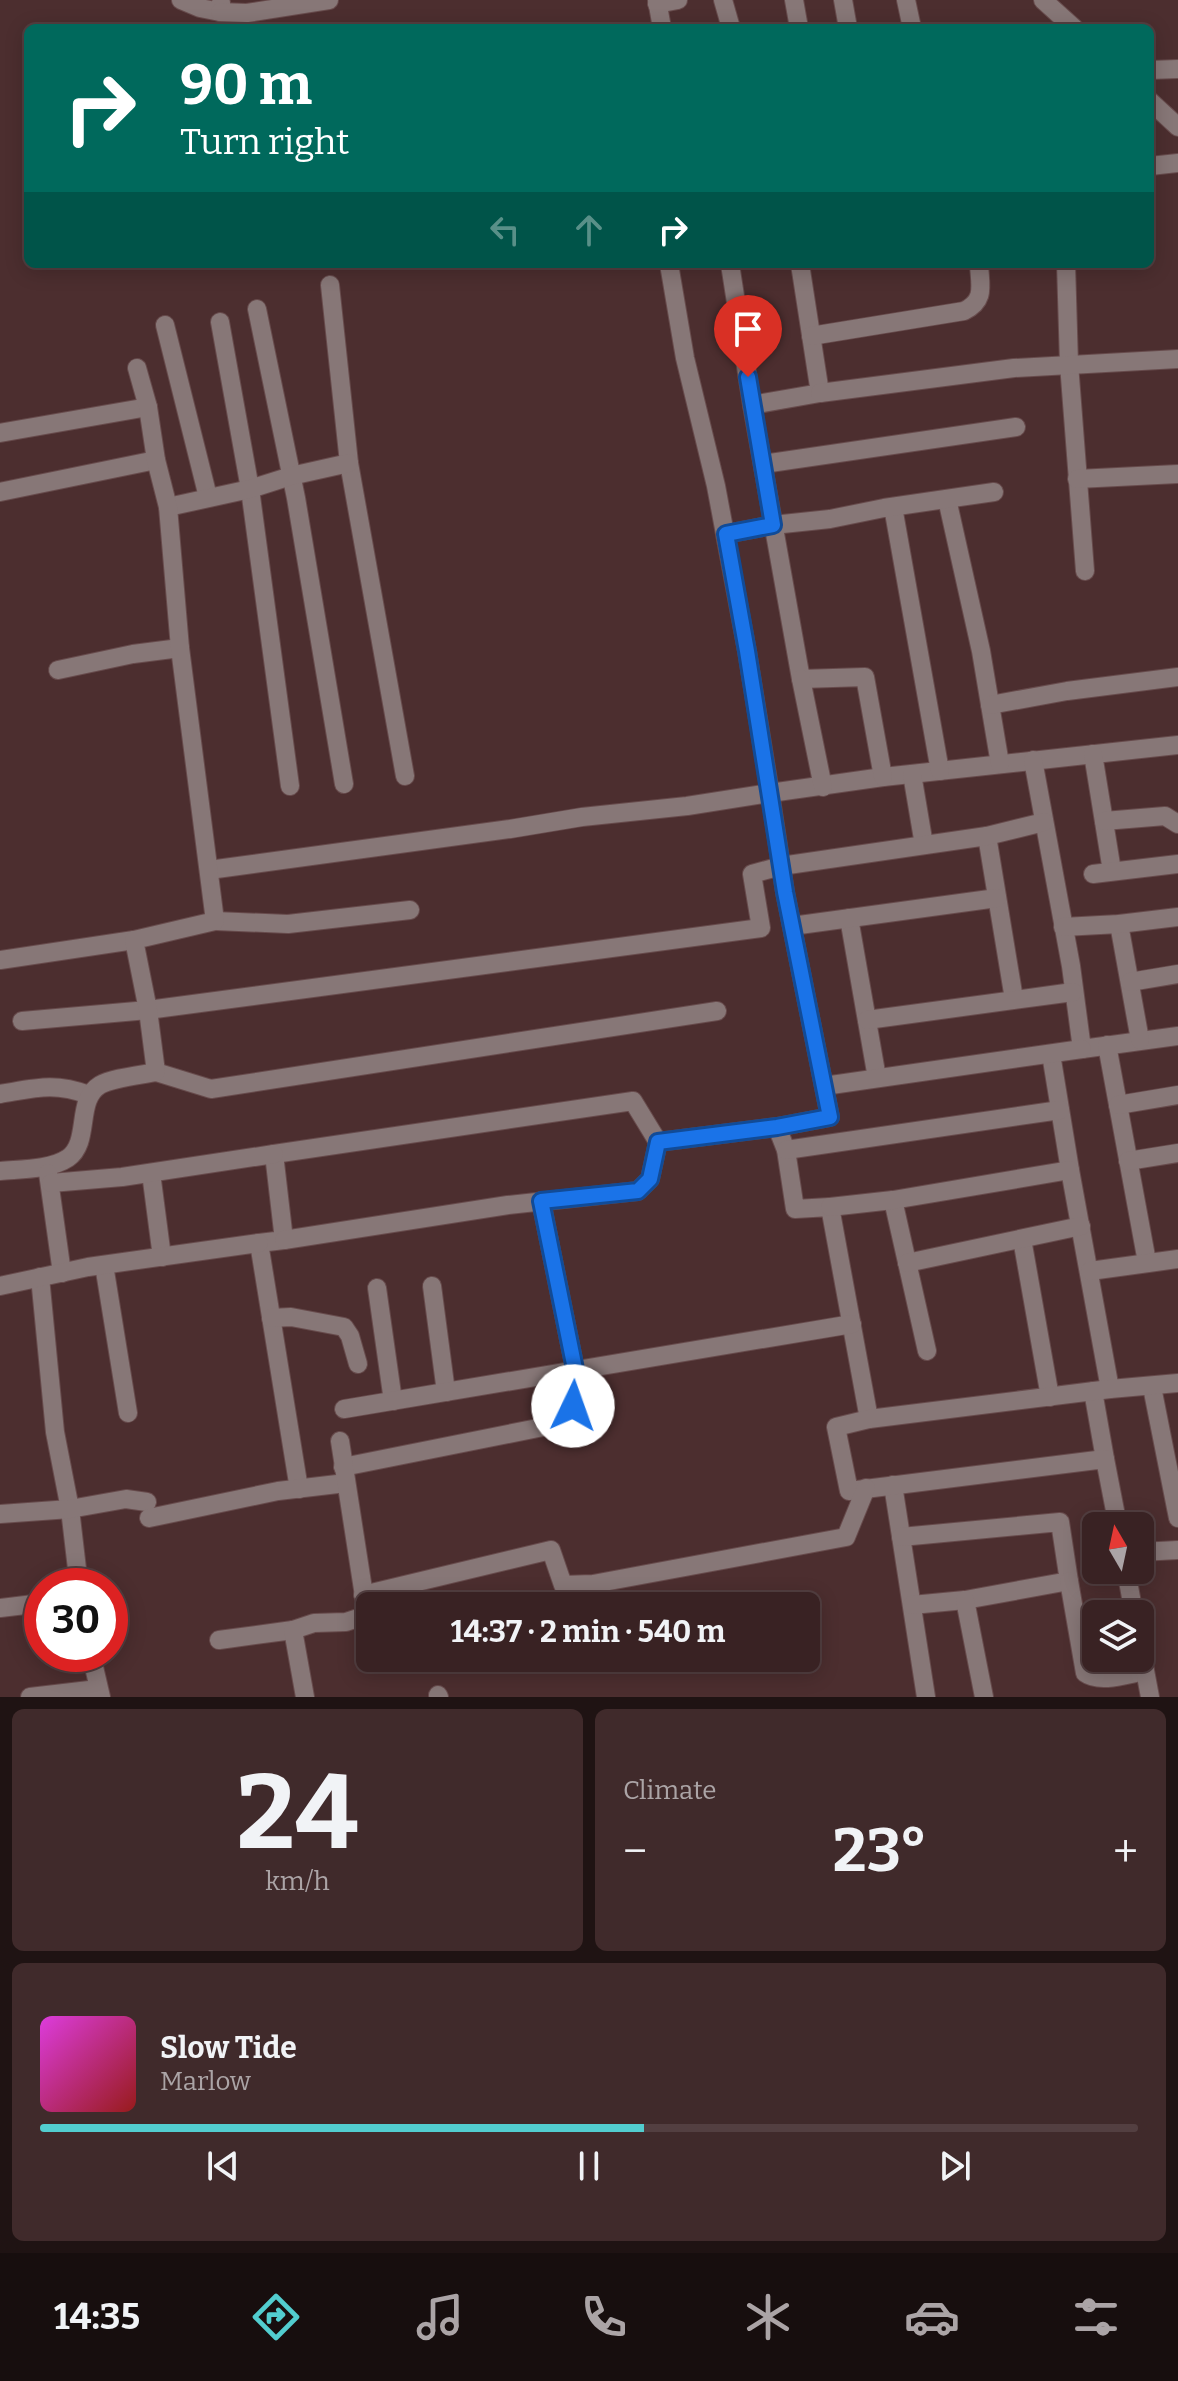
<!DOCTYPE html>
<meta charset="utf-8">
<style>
:root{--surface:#392223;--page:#402a2b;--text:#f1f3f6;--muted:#aba4a6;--line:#533f41;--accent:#52cdcf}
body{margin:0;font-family:Bitter,serif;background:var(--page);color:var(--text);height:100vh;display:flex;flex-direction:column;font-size:30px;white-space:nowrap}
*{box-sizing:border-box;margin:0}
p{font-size:26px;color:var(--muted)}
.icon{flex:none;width:44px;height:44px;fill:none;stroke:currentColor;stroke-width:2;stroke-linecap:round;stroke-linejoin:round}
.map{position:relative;height:1697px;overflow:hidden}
.sheet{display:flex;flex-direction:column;gap:12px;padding:12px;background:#1f1313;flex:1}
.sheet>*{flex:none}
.guide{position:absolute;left:24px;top:24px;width:1130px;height:244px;border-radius:12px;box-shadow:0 4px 20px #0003,0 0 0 2px var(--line);background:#00695c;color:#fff;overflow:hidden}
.needle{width:52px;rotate:351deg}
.tools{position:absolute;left:1082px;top:1512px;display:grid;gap:16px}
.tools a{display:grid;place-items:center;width:72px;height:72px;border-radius:12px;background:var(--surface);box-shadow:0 4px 20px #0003,0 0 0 2px var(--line);font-size:40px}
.speed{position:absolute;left:24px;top:1568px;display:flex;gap:16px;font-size:40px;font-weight:700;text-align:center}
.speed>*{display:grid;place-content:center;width:104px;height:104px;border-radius:50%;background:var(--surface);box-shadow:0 4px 20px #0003,0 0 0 2px var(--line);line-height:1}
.speed .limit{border:12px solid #d22;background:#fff;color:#111}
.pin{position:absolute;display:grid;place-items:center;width:68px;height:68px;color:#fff;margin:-82px -34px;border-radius:50% 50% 50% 0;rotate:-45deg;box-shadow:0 0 8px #0007}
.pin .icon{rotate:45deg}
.me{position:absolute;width:88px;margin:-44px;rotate:3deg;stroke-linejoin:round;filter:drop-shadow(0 0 6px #0008)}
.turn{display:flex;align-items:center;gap:28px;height:168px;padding:0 24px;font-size:36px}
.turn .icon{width:104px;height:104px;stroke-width:2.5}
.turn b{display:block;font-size:56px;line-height:68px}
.lanes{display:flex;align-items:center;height:76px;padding:0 24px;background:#0003;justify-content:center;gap:40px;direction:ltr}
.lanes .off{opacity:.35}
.big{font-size:60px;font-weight:700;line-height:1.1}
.sheet .card{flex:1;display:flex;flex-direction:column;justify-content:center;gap:12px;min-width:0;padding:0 28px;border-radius:12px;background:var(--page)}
.sheet .dial{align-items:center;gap:0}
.dial b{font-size:104px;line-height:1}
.song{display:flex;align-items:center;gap:24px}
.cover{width:96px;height:96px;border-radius:12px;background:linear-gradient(135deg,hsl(300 70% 55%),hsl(0 70% 35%))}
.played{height:8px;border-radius:4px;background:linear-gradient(90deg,var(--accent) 55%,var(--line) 55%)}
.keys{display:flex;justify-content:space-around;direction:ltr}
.heat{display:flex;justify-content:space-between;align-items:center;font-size:44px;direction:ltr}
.sheet .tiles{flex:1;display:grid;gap:12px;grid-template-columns:1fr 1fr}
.card:last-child{grid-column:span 2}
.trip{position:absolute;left:356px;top:1592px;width:464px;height:80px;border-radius:12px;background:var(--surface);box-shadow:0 4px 20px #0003,0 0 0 2px var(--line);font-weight:700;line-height:80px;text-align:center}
.tab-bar{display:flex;height:128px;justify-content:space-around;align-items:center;background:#170e0e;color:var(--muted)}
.tab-bar .icon{width:56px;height:56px}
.tab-bar .selected{color:var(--accent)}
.tab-bar b{font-size:36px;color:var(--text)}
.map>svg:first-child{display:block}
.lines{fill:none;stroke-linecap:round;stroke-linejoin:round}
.minor-casing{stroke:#674b4c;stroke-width:20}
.minor{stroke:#877777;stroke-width:18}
.route-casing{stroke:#114b97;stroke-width:20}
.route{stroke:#1a73e8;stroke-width:14}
</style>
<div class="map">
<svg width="1178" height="1697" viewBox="0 0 1178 1697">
<rect width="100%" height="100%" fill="#4c2e2f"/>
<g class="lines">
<defs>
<g id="minor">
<path d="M181,0L200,8L220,12L221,3"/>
<path d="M657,0L662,28"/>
<path d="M723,0L731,28"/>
<path d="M794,0L799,28"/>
<path d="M843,0L848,28"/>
<path d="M906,0L912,28"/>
<path d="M1043,0L1074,28"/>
<path d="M657,4L678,0"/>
<path d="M220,12L247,13L329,0"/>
<path d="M1150,70L1178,69"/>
<path d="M1150,101L1178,127"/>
<path d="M1150,166L1178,163"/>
<path d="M669,264L685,358L716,486L747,651L770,793L883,777L1178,745"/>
<path d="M730,264L752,405L820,393L800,264"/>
<path d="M1066,264L1069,364L1085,571"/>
<path d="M330,285L349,463L405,776"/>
<path d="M257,309L296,498L344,784"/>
<path d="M220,322L250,489L290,786"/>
<path d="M165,325L208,497"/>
<path d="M811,336L964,311C986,300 980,286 979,264"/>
<path d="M820,393L1014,368L1178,359"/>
<path d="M752,405L801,679L865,677L883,777"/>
<path d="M0,433L148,407"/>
<path d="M763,464L1016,427"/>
<path d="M1077,479L1178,474"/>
<path d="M0,492L156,460"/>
<path d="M947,499L981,651L1000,764"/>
<path d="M168,507L250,489L291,476L349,463"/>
<path d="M893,507L940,771"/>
<path d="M726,534L773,525L830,519L884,508L994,492"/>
<path d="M58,670L133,654L180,648"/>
<path d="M801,679L823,787"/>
<path d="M990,705L1067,691L1178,677"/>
<path d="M1093,754L1112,871"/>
<path d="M1033,760L1071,966L1082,1049L1178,1036"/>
<path d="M912,774L924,845"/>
<path d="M1104,821L1165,816L1178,824"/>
<path d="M987,836L1014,999"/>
<path d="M209,870L510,829L582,817L687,806L770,793L785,892L830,1117L777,1127L658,1142L633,1101L274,1154L284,1240L259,1243L299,1489"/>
<path d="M1093,874L1178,864"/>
<path d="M849,918L877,1078"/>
<path d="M215,921L288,924L410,910"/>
<path d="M1119,924L1140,1040"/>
<path d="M792,926L997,898"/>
<path d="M1063,927L1119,924L1178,917"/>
<path d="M0,960L134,940"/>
<path d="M1130,982L1178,974"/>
<path d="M867,1020L1073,992"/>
<path d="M22,1021L148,1010L761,928L752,874L781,866L987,836L1044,822"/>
<path d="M1107,1045L1147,1262"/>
<path d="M1051,1054L1070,1170"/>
<path d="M156,1072L211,1089L717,1011"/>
<path d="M824,1086L1082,1049"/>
<path d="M0,1094C36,1088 54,1082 89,1095"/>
<path d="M1118,1105L1178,1095"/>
<path d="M777,1127L786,1150L795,1209L830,1207L869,1419"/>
<path d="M786,1150L1060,1110"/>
<path d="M1128,1161L1178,1153"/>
<path d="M0,1171C21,1169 50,1170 68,1158C91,1142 75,1100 100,1085C112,1078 141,1075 156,1072L148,1010L134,940L215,921L180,648L168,507L156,460L148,407L137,368"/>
<path d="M48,1173L62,1273"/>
<path d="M151,1173L162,1257"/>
<path d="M51,1183L122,1177L274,1154"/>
<path d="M893,1200L927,1351"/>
<path d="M830,1207L893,1200L1070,1170L1110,1389"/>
<path d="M1022,1239L1050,1397"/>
<path d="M284,1240L508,1205L638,1191L650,1179L658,1142"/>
<path d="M907,1263L1081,1226"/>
<path d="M104,1265L128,1413"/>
<path d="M1090,1271L1178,1259"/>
<path d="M40,1277L55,1432L70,1509L79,1586"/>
<path d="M0,1286L88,1267L259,1243"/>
<path d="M432,1286L446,1392"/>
<path d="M377,1288L393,1401"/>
<path d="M271,1318L291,1317L344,1327L350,1336L358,1364"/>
<path d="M1152,1387L1178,1518"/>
<path d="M1093,1391L1105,1459"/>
<path d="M344,1409L852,1324"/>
<path d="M343,1467L553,1425L567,1418L573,1406L575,1369L541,1201"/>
<path d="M893,1485L926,1697"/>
<path d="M0,1514L70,1509L126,1499L147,1502"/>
<path d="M149,1518L278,1491L346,1483"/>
<path d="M1118,1526L1105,1459L849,1491L836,1427L869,1419L1110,1389L1178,1383"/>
<path d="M901,1537L1060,1522L1069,1581L965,1600L912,1605"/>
<path d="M1140,1552L1178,1550"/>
<path d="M1126,1570L1134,1614"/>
<path d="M1069,1581L1085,1673C1100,1684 1128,1674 1145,1671"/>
<path d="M363,1595L551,1550L563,1585L593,1584L846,1537L866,1488"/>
<path d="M965,1600L984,1697"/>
<path d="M0,1608L42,1603"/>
<path d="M219,1640L293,1630"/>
<path d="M1140,1644L1150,1697"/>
<path d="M91,1654L101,1697"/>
<path d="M438,1695L439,1697"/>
<path d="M30,1697L98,1689"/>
<path d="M305,1697L293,1630L314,1623L346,1622L367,1615L340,1441"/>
</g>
</defs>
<use href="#minor" class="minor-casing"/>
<use href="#minor" class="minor"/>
</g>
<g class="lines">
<defs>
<path id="route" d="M573,1406L575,1369L541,1201L638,1191L650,1179L658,1142L777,1127L830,1117L785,892L747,651L726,534L773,525L748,377"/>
</defs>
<use href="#route" class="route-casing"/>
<use href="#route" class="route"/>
</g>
</svg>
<div class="tools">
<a><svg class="needle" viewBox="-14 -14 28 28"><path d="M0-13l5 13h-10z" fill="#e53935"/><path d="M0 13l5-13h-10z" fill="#aba4a6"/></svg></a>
<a><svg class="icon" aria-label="layers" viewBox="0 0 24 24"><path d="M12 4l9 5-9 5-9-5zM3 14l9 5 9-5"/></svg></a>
</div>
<div class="speed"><div class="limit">30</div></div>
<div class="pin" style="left:748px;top:377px;background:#d93025"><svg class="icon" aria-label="arrive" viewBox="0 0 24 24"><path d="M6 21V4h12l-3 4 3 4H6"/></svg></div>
<svg class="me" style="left:573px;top:1406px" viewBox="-20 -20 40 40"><circle r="19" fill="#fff"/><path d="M0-13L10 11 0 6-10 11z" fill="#1a73e8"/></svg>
<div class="trip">14:37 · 2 min · 540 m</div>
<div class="guide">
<div class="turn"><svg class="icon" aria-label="right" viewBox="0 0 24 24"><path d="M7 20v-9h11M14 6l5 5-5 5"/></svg><div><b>90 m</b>Turn right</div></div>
<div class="lanes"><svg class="icon off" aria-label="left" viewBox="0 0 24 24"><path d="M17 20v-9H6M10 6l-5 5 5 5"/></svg><svg class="icon off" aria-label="ahead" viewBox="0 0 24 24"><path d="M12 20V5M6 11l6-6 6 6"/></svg><svg class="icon" aria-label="right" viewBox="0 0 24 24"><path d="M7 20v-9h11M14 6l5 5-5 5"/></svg></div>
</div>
</div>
<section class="sheet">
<div class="tiles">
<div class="card dial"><b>24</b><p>km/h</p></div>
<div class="card"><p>Climate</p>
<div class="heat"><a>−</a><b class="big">23°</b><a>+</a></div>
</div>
<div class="card">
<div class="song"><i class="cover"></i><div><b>Slow Tide</b><p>Marlow</p></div></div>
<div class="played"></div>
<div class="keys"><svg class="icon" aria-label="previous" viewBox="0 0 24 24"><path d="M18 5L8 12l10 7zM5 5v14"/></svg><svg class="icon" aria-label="pause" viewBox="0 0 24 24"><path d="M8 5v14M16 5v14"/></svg><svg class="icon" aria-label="next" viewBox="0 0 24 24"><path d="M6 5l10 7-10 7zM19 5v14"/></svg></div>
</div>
</div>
</section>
<nav class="tab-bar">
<b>14:35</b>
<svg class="icon selected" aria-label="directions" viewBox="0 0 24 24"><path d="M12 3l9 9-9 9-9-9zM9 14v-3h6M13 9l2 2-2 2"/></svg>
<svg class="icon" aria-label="music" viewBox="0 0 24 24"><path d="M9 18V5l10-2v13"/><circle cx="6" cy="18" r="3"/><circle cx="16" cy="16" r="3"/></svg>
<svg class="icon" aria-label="phone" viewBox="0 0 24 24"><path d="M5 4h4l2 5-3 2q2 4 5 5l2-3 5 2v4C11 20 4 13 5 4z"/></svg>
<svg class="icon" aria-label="climate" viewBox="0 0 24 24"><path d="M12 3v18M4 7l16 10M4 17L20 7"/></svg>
<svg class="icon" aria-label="car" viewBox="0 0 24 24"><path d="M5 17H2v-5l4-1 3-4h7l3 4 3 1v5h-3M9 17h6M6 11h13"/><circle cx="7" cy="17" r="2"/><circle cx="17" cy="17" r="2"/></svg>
<svg class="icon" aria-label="filters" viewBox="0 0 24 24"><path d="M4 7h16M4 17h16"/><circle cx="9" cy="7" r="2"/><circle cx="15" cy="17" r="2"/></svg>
</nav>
